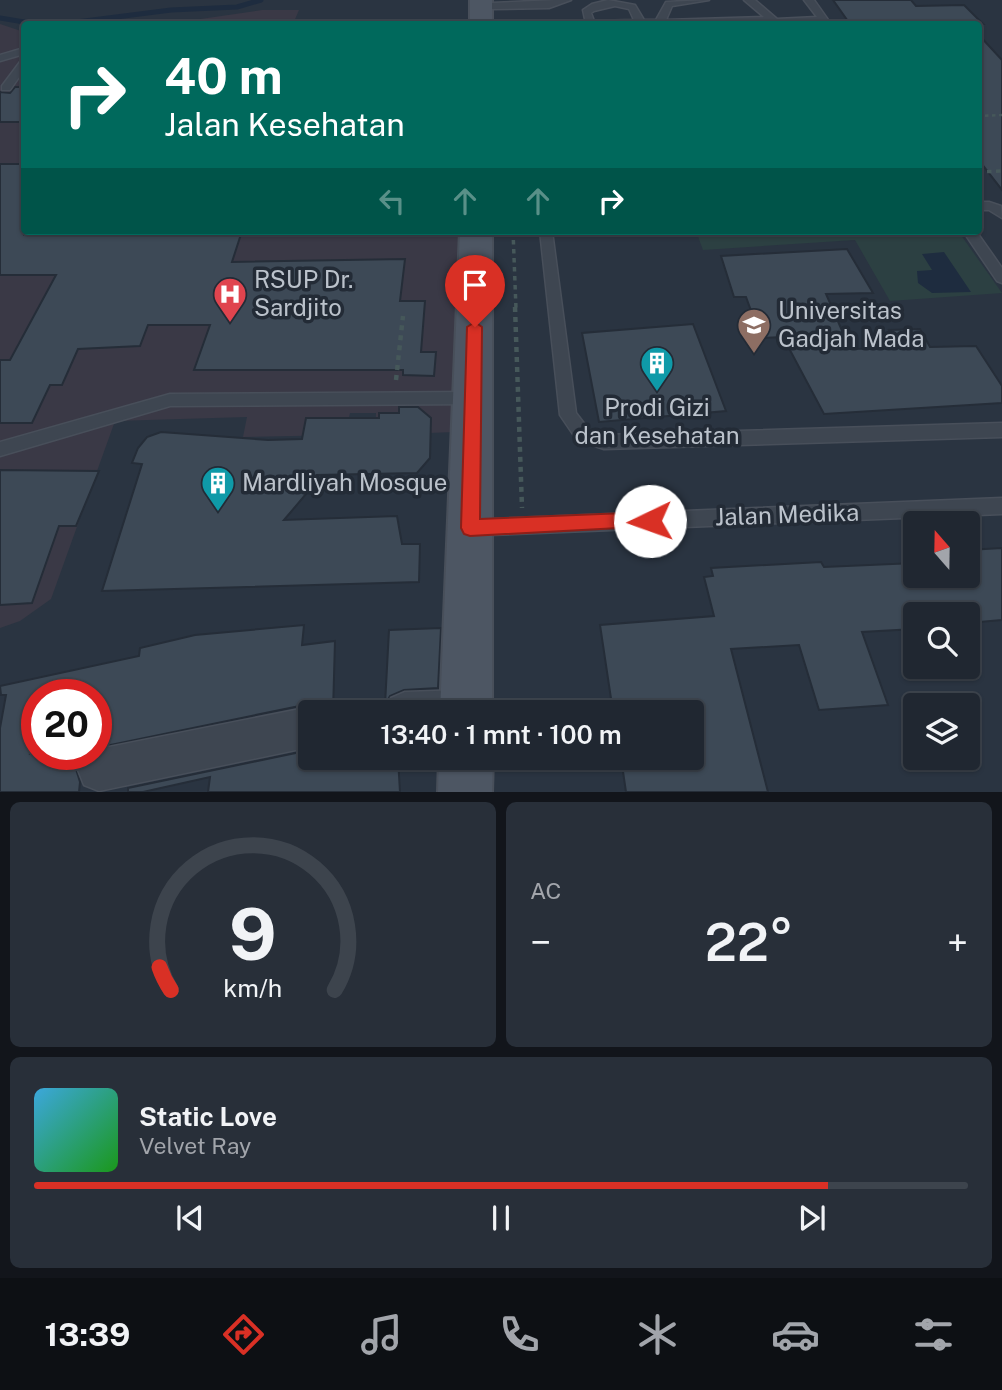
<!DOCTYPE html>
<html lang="id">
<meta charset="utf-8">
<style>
:root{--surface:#202731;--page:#282f39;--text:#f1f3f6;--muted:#a2a5ab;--line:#3d444d;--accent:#d93025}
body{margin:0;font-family:"Public Sans",sans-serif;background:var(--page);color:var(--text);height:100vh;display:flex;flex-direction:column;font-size:26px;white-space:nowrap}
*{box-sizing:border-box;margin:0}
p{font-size:23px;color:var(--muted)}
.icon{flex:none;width:38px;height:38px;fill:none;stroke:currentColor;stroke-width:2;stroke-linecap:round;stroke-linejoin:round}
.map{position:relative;height:792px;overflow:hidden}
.details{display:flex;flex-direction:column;gap:10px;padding:10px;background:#12151b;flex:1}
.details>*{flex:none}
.top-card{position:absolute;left:21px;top:21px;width:961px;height:214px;border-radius:7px;box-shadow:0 2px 5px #0004,0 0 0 2px var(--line);background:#00695c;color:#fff;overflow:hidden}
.needle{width:46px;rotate:340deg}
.controls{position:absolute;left:903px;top:511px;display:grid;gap:14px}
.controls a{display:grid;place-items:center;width:77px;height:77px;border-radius:7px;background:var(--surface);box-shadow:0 2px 5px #0004,0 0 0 2px var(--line);font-size:35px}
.speed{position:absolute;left:21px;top:679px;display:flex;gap:14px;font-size:35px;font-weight:700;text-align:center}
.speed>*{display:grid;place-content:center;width:91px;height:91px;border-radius:50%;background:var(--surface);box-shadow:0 2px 5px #0004,0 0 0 2px var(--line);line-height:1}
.speed .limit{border:10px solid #d22;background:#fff;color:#111}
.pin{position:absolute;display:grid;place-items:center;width:60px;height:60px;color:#fff;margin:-72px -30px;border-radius:50% 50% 50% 0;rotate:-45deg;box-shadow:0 0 7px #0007}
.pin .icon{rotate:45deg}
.me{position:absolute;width:77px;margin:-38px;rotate:267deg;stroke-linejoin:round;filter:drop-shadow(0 0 5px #0008)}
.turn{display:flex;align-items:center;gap:24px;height:147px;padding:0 28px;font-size:32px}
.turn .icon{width:91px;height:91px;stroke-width:2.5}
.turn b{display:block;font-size:49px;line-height:60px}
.lanes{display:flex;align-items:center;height:66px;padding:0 28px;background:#0003;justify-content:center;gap:35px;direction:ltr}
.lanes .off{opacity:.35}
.big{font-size:52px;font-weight:600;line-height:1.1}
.details .card{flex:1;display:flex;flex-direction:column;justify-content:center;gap:10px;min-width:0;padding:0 24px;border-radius:10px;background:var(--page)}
.details .dial{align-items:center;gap:0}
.dial svg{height:182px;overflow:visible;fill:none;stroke:var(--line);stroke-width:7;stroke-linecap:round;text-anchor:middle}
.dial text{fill:var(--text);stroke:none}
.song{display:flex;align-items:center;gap:21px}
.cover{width:84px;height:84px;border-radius:10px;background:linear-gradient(135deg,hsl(200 70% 55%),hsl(120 70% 35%))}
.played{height:7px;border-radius:4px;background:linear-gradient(90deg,var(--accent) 85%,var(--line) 85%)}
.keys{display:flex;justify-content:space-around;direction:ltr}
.heat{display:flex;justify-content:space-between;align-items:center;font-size:38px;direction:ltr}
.details .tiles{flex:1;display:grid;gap:10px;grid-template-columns:1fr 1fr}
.card:last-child{grid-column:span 2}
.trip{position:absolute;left:298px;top:700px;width:406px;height:70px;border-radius:7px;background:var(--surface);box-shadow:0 2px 5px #0004,0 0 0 2px var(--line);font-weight:600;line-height:70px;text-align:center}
.dock{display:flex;height:112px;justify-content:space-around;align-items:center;background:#0d1014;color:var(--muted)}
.dock .icon{width:49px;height:49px}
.dock .selected{color:var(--accent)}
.dock b{font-size:32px;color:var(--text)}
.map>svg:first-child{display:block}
.medical{fill:#3a3946}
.green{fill:#2c4042}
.water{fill:#1e2c3f}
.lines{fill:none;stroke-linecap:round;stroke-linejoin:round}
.stream{stroke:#1e2c3f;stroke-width:5}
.building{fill:#3d4956;stroke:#252d38;stroke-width:2}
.lane-casing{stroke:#484f5a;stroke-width:3}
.street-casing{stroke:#484f5a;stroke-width:3}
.secondary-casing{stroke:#484f5a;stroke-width:4}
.path-far2{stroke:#46585a;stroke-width:2.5;stroke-dasharray:3.5 3.5;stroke-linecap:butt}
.path-far1{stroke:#46585a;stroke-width:3.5;stroke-dasharray:4.5 4.5;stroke-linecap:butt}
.path{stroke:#46585a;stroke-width:4.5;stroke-dasharray:5 5;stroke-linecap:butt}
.lane{fill:#3e4651;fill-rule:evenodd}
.street{fill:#3e4651;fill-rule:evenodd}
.secondary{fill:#4d5663;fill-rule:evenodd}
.route{fill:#d93025;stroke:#8d1f18;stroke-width:2}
.labels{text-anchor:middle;stroke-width:7;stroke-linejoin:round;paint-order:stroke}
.poi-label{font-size:24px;fill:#bbc2cb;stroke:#232b36;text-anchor:start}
.street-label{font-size:24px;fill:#bbc2cb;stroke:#232b36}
</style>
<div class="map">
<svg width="1002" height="792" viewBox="0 0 1002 792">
<rect width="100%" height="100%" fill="#2a3441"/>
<g class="medical">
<path d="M262,10H299L293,24H166Z"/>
<path d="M0,24L24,32V231H464L455,432L375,435L376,413H350L345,435L243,437L247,417L115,421L51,599L20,621L0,628Z"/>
</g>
<path class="green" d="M696,231H958L1002,293L890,301L855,240L703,250Z"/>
<path class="water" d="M944,252L971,292L932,293L918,283L917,271L932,270L922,254Z"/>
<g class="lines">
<g class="stream">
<path d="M0,18L36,24"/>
<path d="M61,24L171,10L237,7L261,0"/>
</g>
</g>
<g class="building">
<path d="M833,0H911L916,6L964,5L983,24H850Z"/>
<path d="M978,34L1002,60V190L978,159Z"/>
<path d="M15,87H24V122H0V92L10,93Z"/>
<path d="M0,164H24V235H77L80,231H242L232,262L405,259L400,301H425L421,352H436L434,376L403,375V370H194L210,325H148L140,346L78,349L62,385H50L32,423H0V360H10L56,275H0Z"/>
<path d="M847,249L873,293L826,294L850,349L898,348L889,330L920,329L930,347L976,346L1002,386V403L824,414L783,337L761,338L746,297H734L721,256Z"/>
<path d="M693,324L726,411L599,422L582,333Z"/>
<path d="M399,407H418L431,418L430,458L417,473L317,475L312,487L284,520L397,516L402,544H420L419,582L102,591L142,464L132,463L138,448L147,437L161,432L268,440L302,439L306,418H379V413H399Z"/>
<path d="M0,470L99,471L76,526H59L32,603L0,605Z"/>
<path d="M1002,548V620L968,623V614H915V629L862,632L888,705L819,710L799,645L731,649L768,792H626L621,758H691V712H613L600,625L714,616L704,577L713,576L711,568L821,562L824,567L915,563V576H968V550Z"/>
<path d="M304,625L302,645L335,641L333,712H326L309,704L96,748V695H37V718L30,754H81L76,769L80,782L79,792H0V728L6,695H1L0,686L139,656L140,648L195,635Z"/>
<path d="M441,628L438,688L404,690L390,696L385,705L389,630Z"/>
<path d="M310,750V758H398L400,792H208L210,777L143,792H128V788Z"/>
</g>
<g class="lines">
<defs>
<g id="lane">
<path d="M556,0H571L549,8L492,9L487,6L492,3Z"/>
<path d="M608,0L635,5L644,20H656L666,2L709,0L672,6L666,20L764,17L744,0H755L777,19L817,17L804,0H814L831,24H586L583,10L592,4ZM615,6L629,9L634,20L594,21L591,13L594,11Z"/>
<path d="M24,48V54L0,61V55Z"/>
<path d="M24,61V70L10,90H2V86L20,62Z"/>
<path d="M978,202H989L1001,206L1002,218L989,210H978Z"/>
<path d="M540,231H552L576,413L589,430L604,435L1002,423V437L604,449L577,440L560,415Z"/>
<path d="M963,231H976L1002,268V283L997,281Z"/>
<path d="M473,392L479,394L481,398L479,402L473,404L170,406L0,456V442L170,394Z"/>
<path d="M1002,498V514L489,535L483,533L480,527L483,521L489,519Z"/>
</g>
<g id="street">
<path d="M466,690L480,696L485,712H385L391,698L405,692Z"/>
<path d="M310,707L323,712H310V747L99,791L84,785L78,770L84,755L96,754L99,749Z"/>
</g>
<g id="secondary">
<rect x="470" y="0" width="22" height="24"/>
<path d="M460,231H492V712H440Z"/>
<path d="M439,758H493L492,792H438Z"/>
</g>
</defs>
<use href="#lane" class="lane-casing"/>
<use href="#street" class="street-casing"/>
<use href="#secondary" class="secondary-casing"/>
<path class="path-far2" d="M978,116L1002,115"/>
<g class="path-far1">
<path d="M978,172L1002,171"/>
<path d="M513,231L516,309"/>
</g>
<g class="path">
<path d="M515,307L522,508"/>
<path d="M396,380L403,316"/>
</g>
<use href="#lane" class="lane"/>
<use href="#street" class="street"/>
<use href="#secondary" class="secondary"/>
</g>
<path class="route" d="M475,322L482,327L480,519L650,512L656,515L659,521L656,526L470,536L464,534L461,528L467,327Z"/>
<defs>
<symbol id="hospital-pin" viewBox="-11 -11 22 30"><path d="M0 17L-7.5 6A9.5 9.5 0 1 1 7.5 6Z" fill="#e0444e" stroke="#232b36"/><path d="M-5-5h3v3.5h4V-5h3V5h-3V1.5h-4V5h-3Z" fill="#fff"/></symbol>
<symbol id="university-pin" viewBox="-11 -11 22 30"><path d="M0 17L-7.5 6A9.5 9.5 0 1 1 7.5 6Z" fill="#8d6e63" stroke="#232b36"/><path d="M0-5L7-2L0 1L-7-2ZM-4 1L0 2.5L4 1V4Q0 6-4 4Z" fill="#fff"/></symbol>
<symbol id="building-pin" viewBox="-11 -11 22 30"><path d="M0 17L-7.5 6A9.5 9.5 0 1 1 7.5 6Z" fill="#0f9aa8" stroke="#232b36"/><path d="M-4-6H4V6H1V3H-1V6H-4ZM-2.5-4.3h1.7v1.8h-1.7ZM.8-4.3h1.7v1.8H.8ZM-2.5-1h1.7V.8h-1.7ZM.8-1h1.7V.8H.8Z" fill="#fff"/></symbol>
</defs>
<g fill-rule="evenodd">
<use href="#hospital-pin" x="211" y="275" width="38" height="52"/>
<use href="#university-pin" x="735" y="306" width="38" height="52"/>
<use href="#building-pin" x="638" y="344" width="38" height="52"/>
<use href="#building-pin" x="199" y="464" width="38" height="52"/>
</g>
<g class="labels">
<g class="poi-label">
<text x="254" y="288">RSUP Dr.<tspan x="254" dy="28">Sardjito</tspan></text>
<text x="778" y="319">Universitas<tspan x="778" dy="28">Gadjah Mada</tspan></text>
<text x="657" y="416" text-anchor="middle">Prodi Gizi<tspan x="657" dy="28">dan Kesehatan</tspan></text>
<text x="242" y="491">Mardliyah Mosque</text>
</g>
<g class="street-label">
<text transform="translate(787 515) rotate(-2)" y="8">Jalan Medika</text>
</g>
</g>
</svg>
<div class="controls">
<a><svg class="needle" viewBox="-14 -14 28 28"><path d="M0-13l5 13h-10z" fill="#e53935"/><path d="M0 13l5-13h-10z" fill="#a2a5ab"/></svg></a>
<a><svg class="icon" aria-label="search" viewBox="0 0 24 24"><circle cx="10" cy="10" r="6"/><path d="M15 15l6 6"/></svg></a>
<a><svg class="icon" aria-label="layers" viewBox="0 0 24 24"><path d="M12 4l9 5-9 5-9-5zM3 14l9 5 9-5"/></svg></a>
</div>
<div class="speed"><div class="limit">20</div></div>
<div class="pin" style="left:475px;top:327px;background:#d93025"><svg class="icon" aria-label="arrive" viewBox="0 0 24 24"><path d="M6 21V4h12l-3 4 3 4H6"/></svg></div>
<svg class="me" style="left:650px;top:521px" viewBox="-20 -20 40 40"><circle r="19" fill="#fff"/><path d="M0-13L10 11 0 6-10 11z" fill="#d93025"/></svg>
<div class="trip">13:40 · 1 mnt · 100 m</div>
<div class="top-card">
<div class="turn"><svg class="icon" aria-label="right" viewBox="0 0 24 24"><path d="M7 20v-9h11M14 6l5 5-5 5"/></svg><div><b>40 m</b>Jalan Kesehatan</div></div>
<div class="lanes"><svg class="icon off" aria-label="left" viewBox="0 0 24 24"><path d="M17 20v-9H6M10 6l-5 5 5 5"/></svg><svg class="icon off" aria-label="ahead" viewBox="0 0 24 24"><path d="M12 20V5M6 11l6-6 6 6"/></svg><svg class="icon off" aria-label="ahead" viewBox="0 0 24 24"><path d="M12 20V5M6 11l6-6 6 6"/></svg><svg class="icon" aria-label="right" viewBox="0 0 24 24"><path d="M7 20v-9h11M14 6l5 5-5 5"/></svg></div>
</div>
</div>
<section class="details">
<div class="tiles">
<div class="card dial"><svg viewBox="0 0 100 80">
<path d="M14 69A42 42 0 1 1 86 69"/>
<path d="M14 69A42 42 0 0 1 9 59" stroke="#d93025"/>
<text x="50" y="56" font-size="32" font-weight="700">9</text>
<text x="50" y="72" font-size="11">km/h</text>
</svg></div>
<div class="card"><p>AC</p>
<div class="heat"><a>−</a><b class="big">22°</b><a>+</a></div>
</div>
<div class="card">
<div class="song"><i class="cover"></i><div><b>Static Love</b><p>Velvet Ray</p></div></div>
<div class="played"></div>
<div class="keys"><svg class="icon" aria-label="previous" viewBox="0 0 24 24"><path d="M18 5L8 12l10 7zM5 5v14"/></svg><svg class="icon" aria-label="pause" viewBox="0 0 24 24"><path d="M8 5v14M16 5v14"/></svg><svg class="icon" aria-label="next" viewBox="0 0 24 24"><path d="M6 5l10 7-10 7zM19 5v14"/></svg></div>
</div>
</div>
</section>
<nav class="dock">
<b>13:39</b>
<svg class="icon selected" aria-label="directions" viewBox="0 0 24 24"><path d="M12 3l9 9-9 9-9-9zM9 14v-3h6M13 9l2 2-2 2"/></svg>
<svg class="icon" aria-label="music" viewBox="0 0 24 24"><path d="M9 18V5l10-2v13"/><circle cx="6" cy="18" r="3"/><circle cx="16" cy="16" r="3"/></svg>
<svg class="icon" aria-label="phone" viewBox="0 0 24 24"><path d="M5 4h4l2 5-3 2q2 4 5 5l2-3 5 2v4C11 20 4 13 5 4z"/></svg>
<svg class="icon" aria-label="climate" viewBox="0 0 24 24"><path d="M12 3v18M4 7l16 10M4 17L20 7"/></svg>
<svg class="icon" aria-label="car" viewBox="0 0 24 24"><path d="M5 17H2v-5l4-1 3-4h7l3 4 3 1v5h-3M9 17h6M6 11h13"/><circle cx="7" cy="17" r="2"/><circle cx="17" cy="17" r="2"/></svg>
<svg class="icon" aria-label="filters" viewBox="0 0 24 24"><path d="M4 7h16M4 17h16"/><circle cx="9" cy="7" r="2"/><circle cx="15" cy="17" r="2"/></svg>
</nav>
